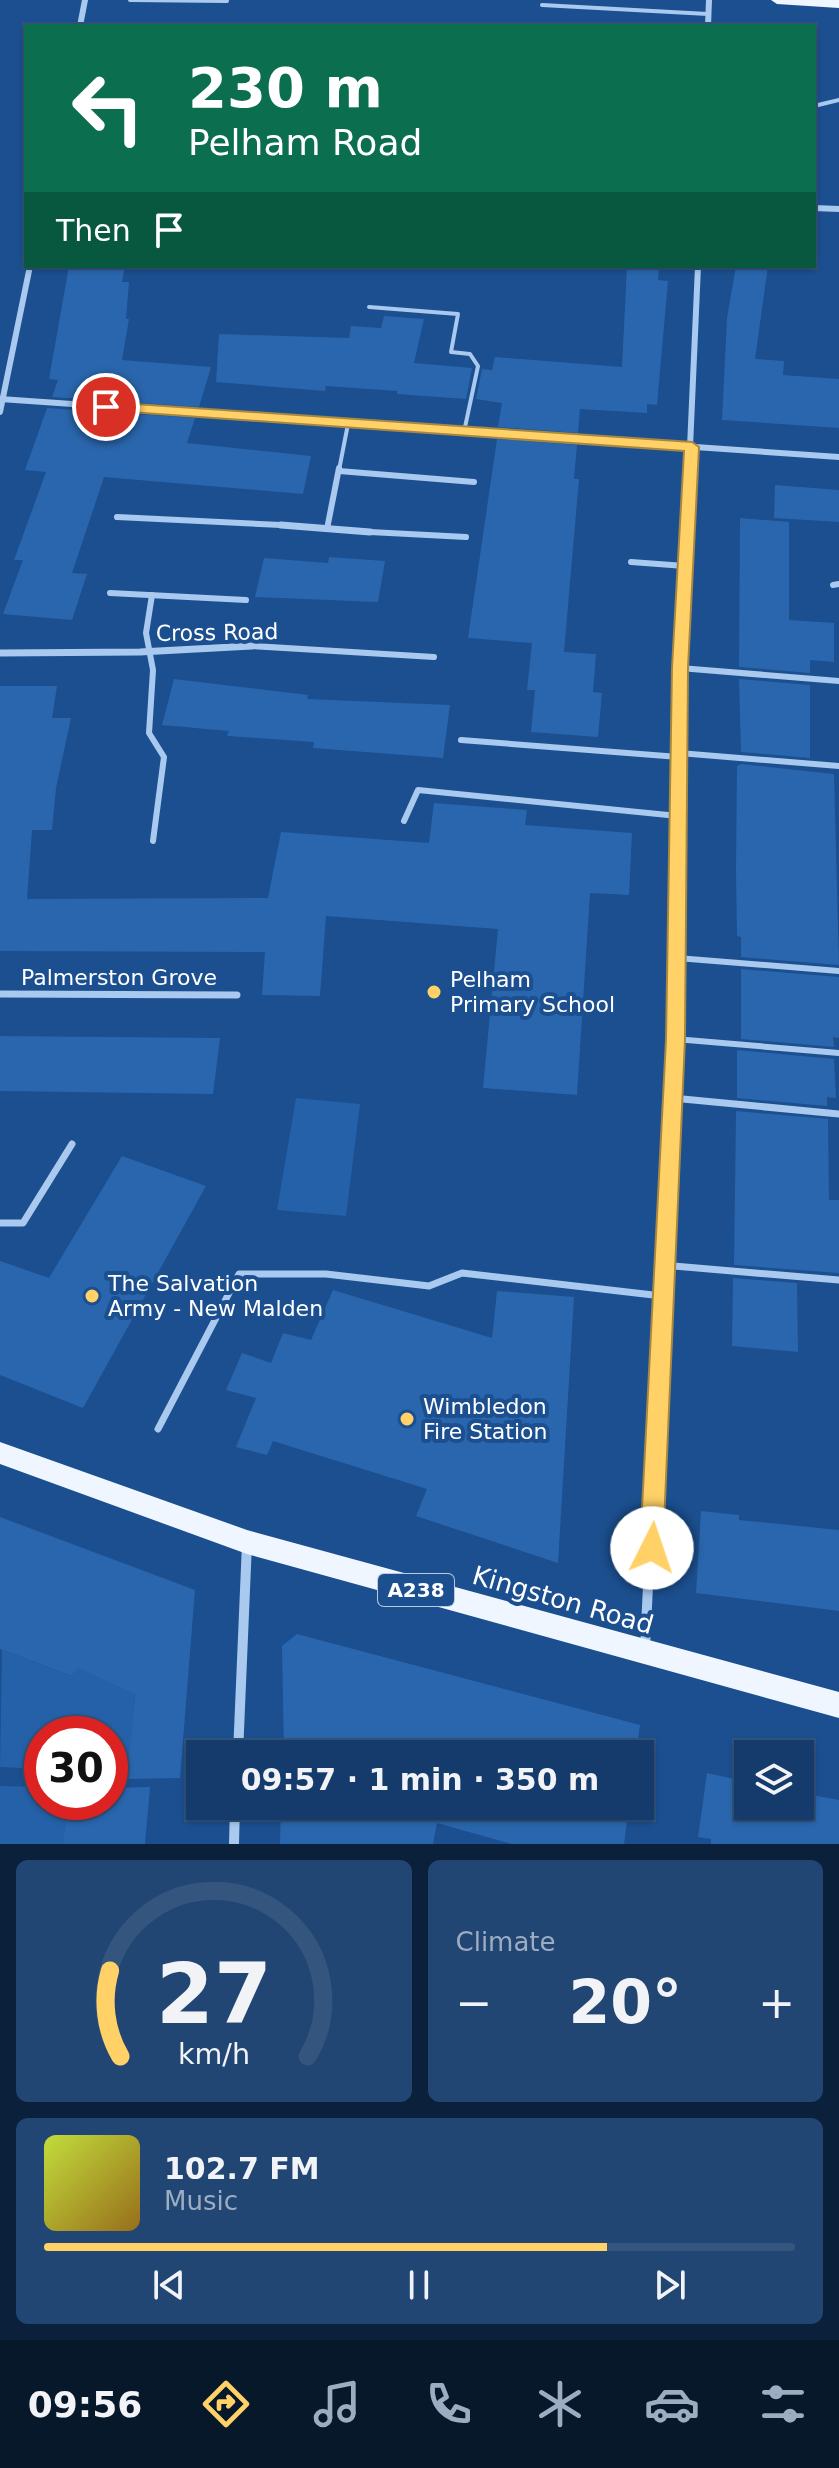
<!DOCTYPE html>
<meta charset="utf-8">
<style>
:root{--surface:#143b6b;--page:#214673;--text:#f1f3f6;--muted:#9dadc1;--line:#33557e;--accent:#ffd166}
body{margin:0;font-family:"DejaVu Sans",sans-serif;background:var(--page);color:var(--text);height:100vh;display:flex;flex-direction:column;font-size:30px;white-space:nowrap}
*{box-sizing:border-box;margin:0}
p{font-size:26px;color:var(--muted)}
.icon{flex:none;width:44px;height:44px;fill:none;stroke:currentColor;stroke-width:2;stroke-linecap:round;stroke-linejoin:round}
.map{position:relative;height:1844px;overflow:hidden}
.panel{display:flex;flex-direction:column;gap:16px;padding:16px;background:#0b203b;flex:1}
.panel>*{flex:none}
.guide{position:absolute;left:24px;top:24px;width:792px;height:244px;border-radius:0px;box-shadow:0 2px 6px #0004,0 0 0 2px var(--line);background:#0b6e4f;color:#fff;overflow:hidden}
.buttons{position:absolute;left:734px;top:1740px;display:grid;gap:16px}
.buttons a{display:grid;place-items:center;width:80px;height:80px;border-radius:0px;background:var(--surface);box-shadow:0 2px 6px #0004,0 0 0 2px var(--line);font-size:40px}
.speed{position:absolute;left:24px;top:1716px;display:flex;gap:16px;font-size:40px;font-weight:700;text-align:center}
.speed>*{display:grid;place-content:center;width:104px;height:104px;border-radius:50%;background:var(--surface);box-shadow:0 2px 6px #0004,0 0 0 2px var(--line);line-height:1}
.speed .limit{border:12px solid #d22;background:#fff;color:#111}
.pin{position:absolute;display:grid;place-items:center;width:68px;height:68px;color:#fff;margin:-34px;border:4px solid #fff;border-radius:50%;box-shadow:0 2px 8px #0007}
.me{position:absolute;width:88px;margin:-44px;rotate:4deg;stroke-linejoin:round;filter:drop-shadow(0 0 6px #0008)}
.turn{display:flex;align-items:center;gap:28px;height:168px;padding:0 32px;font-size:36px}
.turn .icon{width:104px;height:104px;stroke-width:2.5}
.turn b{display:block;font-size:56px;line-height:68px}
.then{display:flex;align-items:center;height:76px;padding:0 32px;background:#0003;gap:16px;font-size:30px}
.big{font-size:60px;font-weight:600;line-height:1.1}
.panel .tile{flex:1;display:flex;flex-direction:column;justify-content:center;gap:12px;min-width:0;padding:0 28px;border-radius:12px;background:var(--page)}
.panel .dial{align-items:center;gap:0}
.dial svg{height:208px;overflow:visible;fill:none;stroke:var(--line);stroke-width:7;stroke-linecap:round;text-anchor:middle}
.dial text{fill:var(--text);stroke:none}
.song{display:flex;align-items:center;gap:24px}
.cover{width:96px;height:96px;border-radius:12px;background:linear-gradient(135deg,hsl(70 70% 55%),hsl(40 70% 35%))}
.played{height:8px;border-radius:4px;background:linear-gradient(90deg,var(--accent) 75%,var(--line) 75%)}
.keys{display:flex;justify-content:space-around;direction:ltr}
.heat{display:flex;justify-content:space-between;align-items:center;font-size:44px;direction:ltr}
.panel .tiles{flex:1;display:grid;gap:16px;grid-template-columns:1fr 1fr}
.tile:last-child{grid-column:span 2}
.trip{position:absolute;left:186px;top:1740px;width:468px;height:80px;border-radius:0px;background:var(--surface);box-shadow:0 2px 6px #0004,0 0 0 2px var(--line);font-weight:600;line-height:80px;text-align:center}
.tab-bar{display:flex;height:128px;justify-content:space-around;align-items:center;background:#08182b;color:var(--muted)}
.tab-bar .icon{width:56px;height:56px}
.tab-bar .on{color:var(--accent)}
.tab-bar b{font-size:36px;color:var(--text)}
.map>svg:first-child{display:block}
.green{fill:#2461a8}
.building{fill:#2a66ad}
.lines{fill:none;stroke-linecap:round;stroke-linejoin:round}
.service-far2{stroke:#a9c9ee;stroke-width:4}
.service-far1{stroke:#a9c9ee;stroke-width:6}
.service{stroke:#a9c9ee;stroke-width:7}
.minor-far2{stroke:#a9c9ee;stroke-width:6}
.minor-far1{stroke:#a9c9ee;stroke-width:7}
.minor{stroke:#a9c9ee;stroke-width:10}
.primary{fill:#f0f6ff;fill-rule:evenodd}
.route{fill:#ffd166;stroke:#a68842;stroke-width:2}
.poi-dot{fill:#ffd166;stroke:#1b4f8f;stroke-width:3}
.labels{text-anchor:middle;stroke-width:8;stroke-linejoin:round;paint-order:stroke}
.shield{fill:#1b4f8f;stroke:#bbcadd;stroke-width:2}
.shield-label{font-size:20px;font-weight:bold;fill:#fff}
.street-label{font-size:22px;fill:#fff;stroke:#1b4f8f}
.poi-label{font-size:22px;fill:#fff;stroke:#1b4f8f;text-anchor:start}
.near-street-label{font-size:26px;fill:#fff;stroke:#1b4f8f}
</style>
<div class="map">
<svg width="839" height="1844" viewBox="0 0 839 1844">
<rect width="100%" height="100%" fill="#1b4f8f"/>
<g class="green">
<path d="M296,1098L360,1104L346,1216L277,1210Z"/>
<path d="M2,1650L72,1676L78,1668L135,1693L128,1773L110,1772V1734H42V1769L0,1767Z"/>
<path d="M0,1786L42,1787V1802H69L64,1844H0Z"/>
</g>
<g class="building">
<path d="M69,266H125L122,282H129L126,319H129L122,360L211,367L199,407L52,397L58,380L49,379Z"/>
<path d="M627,266H659L658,280L668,281L657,405L647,404V413L580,409L578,433L498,427L502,403L476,399L482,369L492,370L495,357L622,367Z"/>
<path d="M736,266H768L755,359L784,361L783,375L839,379V428L722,420L727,318Z"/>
<path d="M384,316L424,319L414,363L472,368L466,399L397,394V391L326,386L325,391L216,382L219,334L349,338L351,326L381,328Z"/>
<path d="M47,408L195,418L187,443L311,456L303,494L104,477L72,573L87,574L72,620L3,614L23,560H14L46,472L25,470Z"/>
<path d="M497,439L577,445L574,479H579L564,652L596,654L593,692L602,693L598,737L531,732L535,690H527L532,643L468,638Z"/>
<path d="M775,485L839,490V522L774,518Z"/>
<path d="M740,518L789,522V620L834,623V662L810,660V673L739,667Z"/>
<path d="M329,557L385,561L378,602L255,597L264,558L328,563Z"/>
<path d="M174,679L308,695L307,699L450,705L443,758L313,748L314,742L227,736L229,731L162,725Z"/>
<path d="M739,679L810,685V758L741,752Z"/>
<path d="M0,686H57L52,718H71L56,788L52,830H32L27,899L268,898L281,832L429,843L434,803L527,810L525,825L632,833L629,895L590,893L577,1095L483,1088L498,929L326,916L320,996L262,995L265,952L0,951Z"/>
<path d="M741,764L834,774L839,965L741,957V937L737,936L736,871L737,766Z"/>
<path d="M741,969L839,977V1038L833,1037L834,1047L741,1039Z"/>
<path d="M0,1036L220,1038L213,1094L0,1091Z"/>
<path d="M737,1050L834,1059L836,1098L827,1097V1106L737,1098Z"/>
<path d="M736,1111L828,1119L829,1200H839V1273L734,1265Z"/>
<path d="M122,1156L206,1186L83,1408L0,1375V1261L49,1278Z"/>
<path d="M733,1278L797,1283L798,1352L732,1346Z"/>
<path d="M333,1290L492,1338L497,1291L574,1297L558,1563L416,1516L427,1489L273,1441L267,1455L236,1447L256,1398L226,1390L242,1353L271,1363L283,1333L311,1340Z"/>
<path d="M701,1511L739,1515V1520L839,1530V1611L696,1593Z"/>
<path d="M0,1517L195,1590L180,1778L127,1779L135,1694L78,1668L72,1676L0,1649Z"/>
<path d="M297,1634L640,1725L636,1754H284L282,1646Z"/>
<path d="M707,1773L748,1782V1806H800V1793L839,1800V1844H711V1839L698,1837Z"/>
<path d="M150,1787L145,1844H63L69,1802H110V1788Z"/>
<path d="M281,1806H629L624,1844H512L437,1823L433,1844H280Z"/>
</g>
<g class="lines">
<g class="service-far2">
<path d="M130,0L227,1"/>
<path d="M542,5L708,14"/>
<path d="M814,106L839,100"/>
<path d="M369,307L458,314L451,352L470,354L478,366L464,432"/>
<path d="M339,470L348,424"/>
</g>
<g class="service-far1">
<path d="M339,471L474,482"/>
<path d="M117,517L281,525"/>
<path d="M327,529L339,468"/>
<path d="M370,532L466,537"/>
<path d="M631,562L685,566"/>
<path d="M833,585L839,584"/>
<path d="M110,593L246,600"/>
<path d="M152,595L146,633L153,670L149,733L164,757L153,841"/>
<path d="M252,646L434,657"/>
<path d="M680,668L839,681"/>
<path d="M461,740L679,757"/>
<path d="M679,753L839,766"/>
<path d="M404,821L418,790L678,816"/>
<path d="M677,958L839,971"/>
<path d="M675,1039L839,1053"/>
</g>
<g class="service">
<path d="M672,1098L839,1114"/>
<path d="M0,1223H23L72,1144"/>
<path d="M662,1265L839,1280"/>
<path d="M158,1429L239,1274H326L429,1286L462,1273L662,1296"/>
</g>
<g class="minor-far2">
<path d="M80,26L85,0"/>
<path d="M708,26L709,0"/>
<path d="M814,208L839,209"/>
<path d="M0,399L839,457"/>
<path d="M0,412L30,266"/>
<path d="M689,470L698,266"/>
</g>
<g class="minor-far1">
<path d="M281,525L370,532"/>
<path d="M0,653L140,652L252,646"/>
<path d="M0,994L237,995"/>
<path d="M673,1072L680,668L689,468"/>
</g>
<g class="minor">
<path d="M645,1648L673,1070"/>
<path d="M238,1754L247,1543"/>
<path d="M234,1844L235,1806"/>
</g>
<g class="primary">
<path d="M771,0H839V8L777,4Z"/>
<path d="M0,1442L247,1530L839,1692V1718L247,1554L0,1464Z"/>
</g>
</g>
<path class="route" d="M106,402L692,442L699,447L688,668L685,1039L663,1548L660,1556L652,1559L644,1556L640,1548L666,1039L672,668L684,451L101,410L99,407Z"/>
<g class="poi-dot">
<circle cx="434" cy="992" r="8"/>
<circle cx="92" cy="1296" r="8"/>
<circle cx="407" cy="1419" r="8"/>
</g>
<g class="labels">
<rect class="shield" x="378" y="1574" width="76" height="32" rx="6"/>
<g class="shield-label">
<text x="416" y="1597">A238</text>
</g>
<g class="street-label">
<text transform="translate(217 632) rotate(-1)" y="8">Cross Road</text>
<text x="119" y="985">Palmerston Grove</text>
</g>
<g class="poi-label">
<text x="450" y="987">Pelham<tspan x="450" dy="25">Primary School</tspan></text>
<text x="108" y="1291">The Salvation<tspan x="108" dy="25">Army - New Malden</tspan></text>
<text x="423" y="1414">Wimbledon<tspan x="423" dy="25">Fire Station</tspan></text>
</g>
<g class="near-street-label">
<text transform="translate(563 1600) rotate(16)" y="9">Kingston Road</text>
</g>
</g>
</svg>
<div class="buttons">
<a><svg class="icon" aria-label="layers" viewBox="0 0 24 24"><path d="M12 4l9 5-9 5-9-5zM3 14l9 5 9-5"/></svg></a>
</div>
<div class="speed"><div class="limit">30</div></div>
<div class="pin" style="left:106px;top:407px;background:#d93025"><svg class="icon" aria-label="arrive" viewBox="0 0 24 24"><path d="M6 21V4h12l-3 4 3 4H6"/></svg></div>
<svg class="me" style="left:652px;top:1548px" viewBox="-20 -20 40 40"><circle r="19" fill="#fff"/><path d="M0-13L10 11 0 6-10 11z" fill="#ffd166"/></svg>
<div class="trip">09:57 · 1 min · 350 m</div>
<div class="guide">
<div class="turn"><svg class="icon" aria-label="left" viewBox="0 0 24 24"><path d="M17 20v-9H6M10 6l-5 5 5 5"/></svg><div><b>230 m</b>Pelham Road</div></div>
<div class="then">Then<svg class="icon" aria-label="arrive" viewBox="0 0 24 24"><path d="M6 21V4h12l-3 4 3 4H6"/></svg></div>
</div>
</div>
<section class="panel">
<div class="tiles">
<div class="tile dial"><svg viewBox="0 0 100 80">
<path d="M14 69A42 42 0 1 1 86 69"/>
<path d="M14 69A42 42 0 0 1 10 36" stroke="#ffd166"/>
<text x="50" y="56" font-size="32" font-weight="700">27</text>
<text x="50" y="72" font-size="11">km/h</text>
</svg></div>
<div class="tile"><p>Climate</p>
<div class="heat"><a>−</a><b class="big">20°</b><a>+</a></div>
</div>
<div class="tile">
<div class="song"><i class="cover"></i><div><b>102.7 FM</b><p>Music</p></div></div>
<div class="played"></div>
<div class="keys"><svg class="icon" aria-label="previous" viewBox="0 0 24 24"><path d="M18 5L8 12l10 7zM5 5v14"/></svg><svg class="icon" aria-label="pause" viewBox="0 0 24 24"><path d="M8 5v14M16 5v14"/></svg><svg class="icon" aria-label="next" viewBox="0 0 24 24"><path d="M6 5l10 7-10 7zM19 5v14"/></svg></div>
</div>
</div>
</section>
<nav class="tab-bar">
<b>09:56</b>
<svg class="icon on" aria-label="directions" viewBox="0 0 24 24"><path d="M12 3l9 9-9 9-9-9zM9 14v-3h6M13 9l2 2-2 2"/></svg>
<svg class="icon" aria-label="music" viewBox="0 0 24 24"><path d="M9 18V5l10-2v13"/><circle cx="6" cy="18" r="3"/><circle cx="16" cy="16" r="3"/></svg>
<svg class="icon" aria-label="phone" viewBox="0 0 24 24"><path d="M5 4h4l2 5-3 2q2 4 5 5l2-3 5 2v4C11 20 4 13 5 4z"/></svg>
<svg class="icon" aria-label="climate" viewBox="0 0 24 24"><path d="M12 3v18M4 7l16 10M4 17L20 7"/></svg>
<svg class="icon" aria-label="car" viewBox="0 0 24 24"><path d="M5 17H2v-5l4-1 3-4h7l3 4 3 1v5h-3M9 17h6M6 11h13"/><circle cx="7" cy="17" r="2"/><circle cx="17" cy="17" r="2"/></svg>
<svg class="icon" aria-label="filters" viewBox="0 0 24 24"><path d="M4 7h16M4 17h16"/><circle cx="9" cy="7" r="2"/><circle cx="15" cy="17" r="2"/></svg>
</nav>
